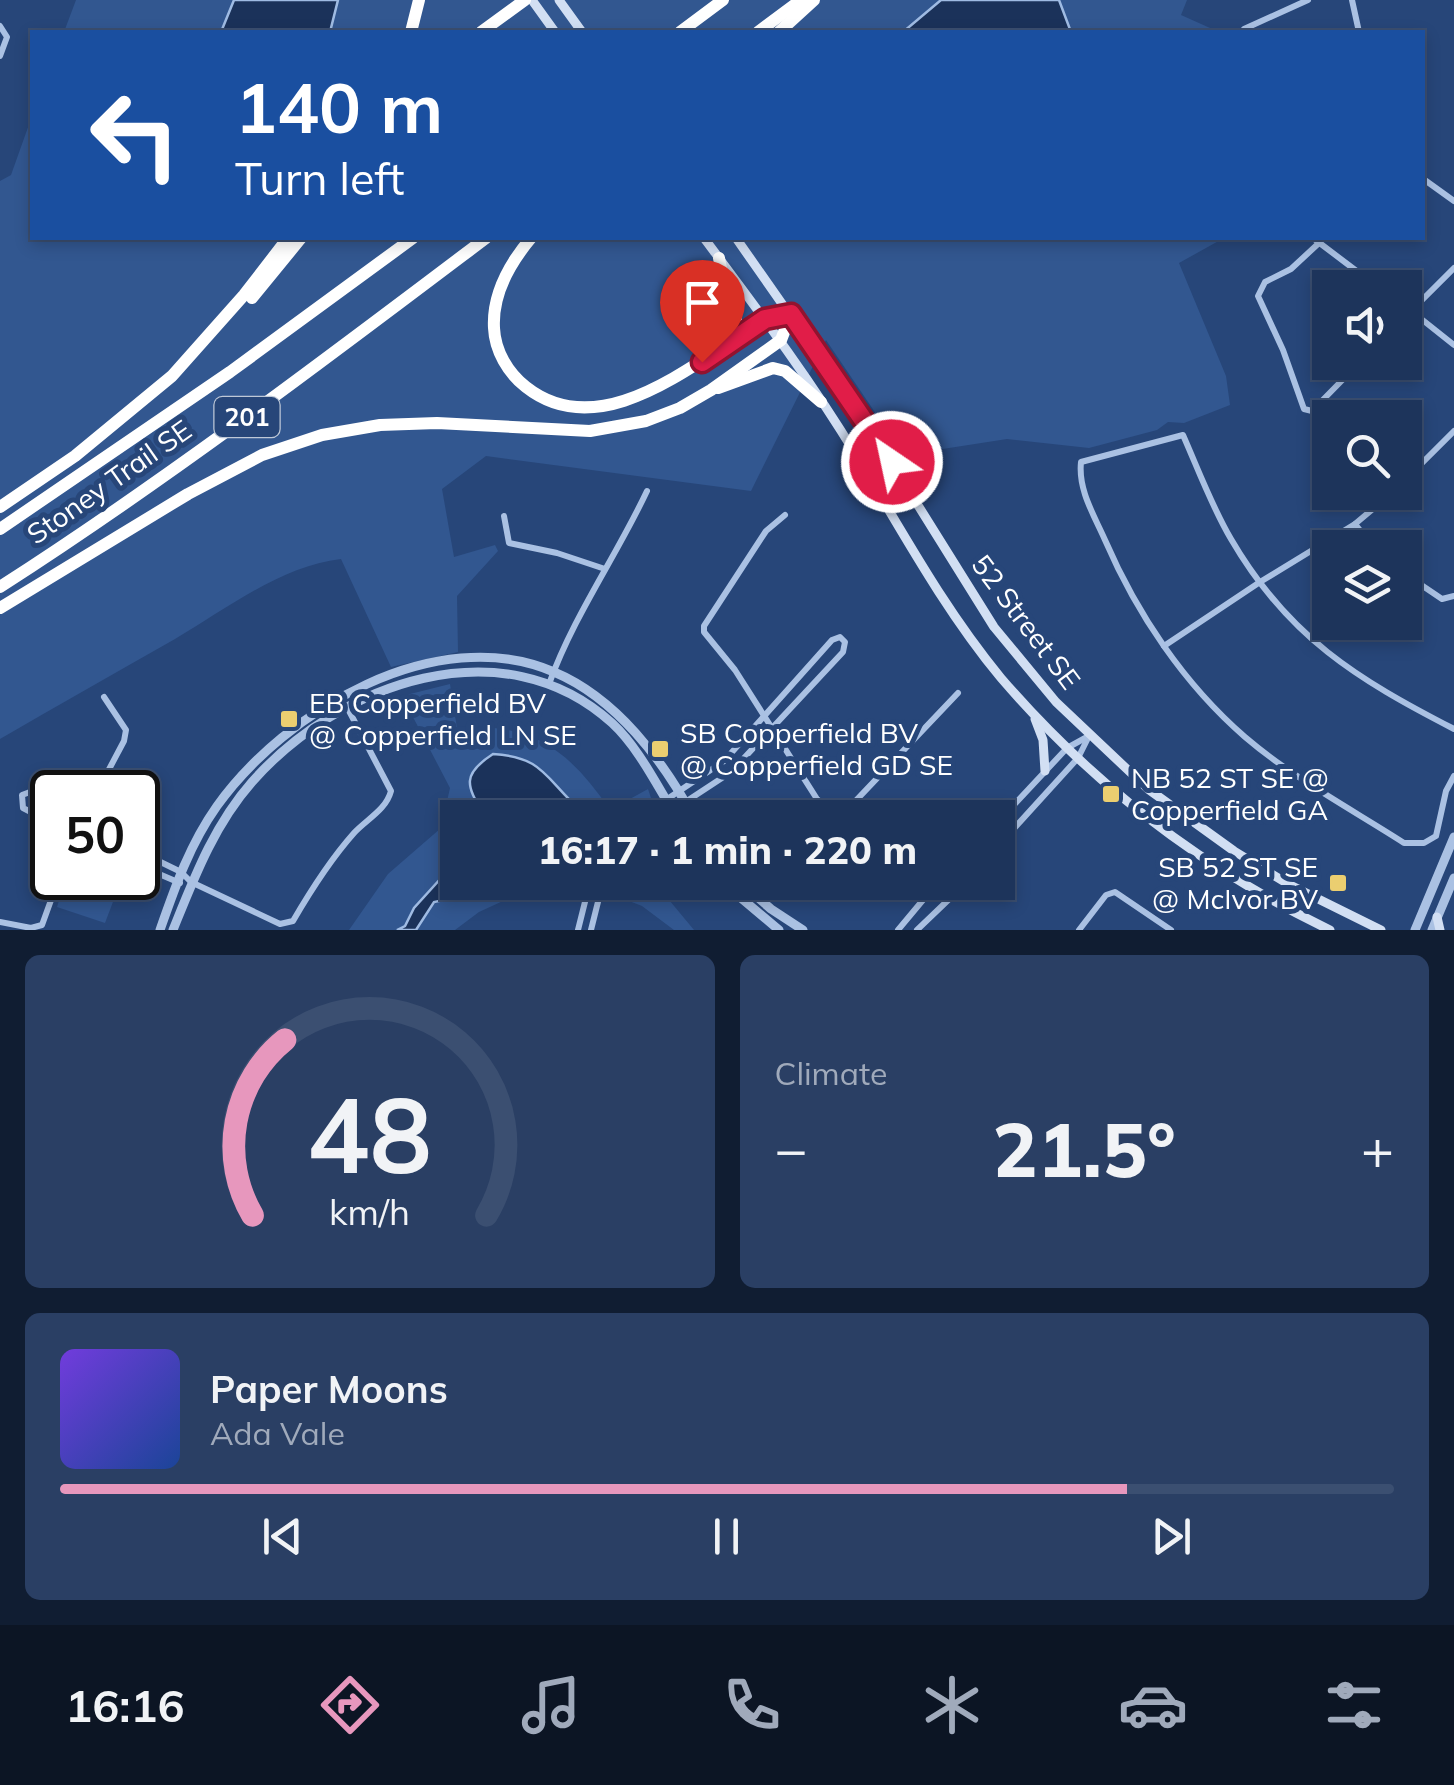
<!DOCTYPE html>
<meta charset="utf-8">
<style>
:root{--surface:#1d345b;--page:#2a3f64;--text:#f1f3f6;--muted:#a0aabb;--line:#3b4f71;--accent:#e797bd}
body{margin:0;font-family:Mulish,sans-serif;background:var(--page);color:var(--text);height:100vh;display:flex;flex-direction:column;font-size:38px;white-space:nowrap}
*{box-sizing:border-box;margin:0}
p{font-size:32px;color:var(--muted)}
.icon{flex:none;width:55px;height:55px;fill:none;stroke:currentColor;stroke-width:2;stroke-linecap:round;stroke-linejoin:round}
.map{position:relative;height:930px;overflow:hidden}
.side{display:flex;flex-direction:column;gap:25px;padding:25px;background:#101d32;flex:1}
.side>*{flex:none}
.guide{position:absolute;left:30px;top:30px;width:1395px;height:210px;border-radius:0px;box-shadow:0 5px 15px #0003,0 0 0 2px var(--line);background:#1a4fa0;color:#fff;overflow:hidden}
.controls{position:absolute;left:1312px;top:270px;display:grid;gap:20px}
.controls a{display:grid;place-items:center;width:110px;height:110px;border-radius:0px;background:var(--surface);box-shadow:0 5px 15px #0003,0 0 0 2px var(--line);font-size:50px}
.speed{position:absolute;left:30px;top:770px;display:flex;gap:20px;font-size:50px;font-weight:700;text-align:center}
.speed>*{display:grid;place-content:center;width:130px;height:130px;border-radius:50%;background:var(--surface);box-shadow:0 5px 15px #0003,0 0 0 2px var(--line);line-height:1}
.speed .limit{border:5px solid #111;border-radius:15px;background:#fff;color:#111}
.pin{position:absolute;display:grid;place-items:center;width:85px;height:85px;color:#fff;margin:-102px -42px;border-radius:50% 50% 50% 0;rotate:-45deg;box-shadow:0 0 10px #0007}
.pin .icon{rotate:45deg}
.me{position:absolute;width:110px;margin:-55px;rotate:326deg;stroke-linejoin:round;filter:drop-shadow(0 0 8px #0008)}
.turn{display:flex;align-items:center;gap:35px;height:210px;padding:0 40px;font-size:45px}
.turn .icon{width:130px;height:130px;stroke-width:2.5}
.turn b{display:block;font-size:70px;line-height:85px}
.big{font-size:75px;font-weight:800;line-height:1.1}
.side .tile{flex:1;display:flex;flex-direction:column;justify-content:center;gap:15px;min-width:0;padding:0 35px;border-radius:15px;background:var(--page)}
.side .dial{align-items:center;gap:0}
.dial svg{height:260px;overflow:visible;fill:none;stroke:var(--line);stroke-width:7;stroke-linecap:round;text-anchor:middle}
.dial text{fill:var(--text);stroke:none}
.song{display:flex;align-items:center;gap:30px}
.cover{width:120px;height:120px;border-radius:15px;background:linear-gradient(135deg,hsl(260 70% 55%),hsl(220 70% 35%))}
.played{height:10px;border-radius:5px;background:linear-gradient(90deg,var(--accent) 80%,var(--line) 80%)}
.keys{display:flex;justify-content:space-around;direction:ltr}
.heat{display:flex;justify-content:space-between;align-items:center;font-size:55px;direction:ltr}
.side .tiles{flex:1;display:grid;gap:25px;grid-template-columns:1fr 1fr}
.tile:last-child{grid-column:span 2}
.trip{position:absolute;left:440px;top:800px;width:575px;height:100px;border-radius:0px;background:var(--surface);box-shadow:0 5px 15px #0003,0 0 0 2px var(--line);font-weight:800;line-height:100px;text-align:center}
.menu{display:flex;height:160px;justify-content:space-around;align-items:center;background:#0c1524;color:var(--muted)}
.menu .icon{width:70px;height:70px}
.menu .current{color:var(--accent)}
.menu b{font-size:45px;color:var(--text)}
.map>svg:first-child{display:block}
.green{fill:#325790}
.water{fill:#1b325a;stroke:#9fbbe3;stroke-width:2.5}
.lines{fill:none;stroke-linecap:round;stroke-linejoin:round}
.minor{stroke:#aac1e3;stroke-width:6}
.tertiary{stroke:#aac1e3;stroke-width:9}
.secondary{stroke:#d2dff3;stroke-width:9}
.motorway{stroke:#fff;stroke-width:12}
.route-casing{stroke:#92132f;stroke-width:25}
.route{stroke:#e11d48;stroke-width:18}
.poi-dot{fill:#ebce70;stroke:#274679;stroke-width:4}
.labels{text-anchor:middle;stroke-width:10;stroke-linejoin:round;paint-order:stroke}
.shield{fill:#274679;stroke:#bec8d7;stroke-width:2.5}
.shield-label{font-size:25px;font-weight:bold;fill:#fff}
.street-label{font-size:28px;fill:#fff;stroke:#274679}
.poi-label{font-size:28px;fill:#fff;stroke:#274679;text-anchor:start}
</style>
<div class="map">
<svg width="1454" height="930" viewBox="0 0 1454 930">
<rect width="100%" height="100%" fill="#274679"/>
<g class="green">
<path d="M76,0H1187L1181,15L1219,32H64Z"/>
<path d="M32,116V238H1224L1179,263L1226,376L1230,405L1184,423L1168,422L1157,430L1089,448L1007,439L904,455L826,340L751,491L486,456L442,489L454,557L495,545L498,551L457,596L458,652L391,667L341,559C281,566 226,609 175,639C117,672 58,705 0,739V181L11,175Z"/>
<path d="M450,684L457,728C532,722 569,750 610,810L648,789L651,798L628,817L458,818V882L582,883L580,888L552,886L518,894L479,912L455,930H349L388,874L441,828L450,788L402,696Z"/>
<path d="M66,878H122L105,923L57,907Z"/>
<path d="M610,883H655L694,930H674L642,906L606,892Z"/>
</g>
<g class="water">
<path d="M234,0H338L330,32H221Z"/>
<path d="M941,0H1059L1071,32H903Z"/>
<path d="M493,754C542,757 544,776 577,807V817H485C468,787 459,776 493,754Z"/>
<path d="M457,836L458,882L479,883L472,894L434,902L416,930H397L405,926L414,908L442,877L453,857Z"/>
</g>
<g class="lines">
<g class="minor">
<path d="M1352,0L1359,32"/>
<path d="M0,26L7,37L0,56"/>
<path d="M1244,32V29L1308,0"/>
<path d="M1422,178L1454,201"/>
<path d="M1313,238L1379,288"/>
<path d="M1319,243L1291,269L1265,282L1258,296L1283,350L1304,409L1312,411L1360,362"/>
<path d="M1405,306L1454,345"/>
<path d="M1405,317L1454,268"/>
<path d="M1405,480L1454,431"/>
<path d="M785,515L766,531L704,626V632L735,670L817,799L834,814L846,811L958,693"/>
<path d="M504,516L509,543L557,553L605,569"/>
<path d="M1355,524L1374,548"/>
<path d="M1405,574L1442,599L1454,596"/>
<path d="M1164,646L1260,582L1355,524L1393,492"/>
<path d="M549,684C574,615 616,557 647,491"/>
<path d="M1454,729C1357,679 1288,637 1231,539C1212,507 1198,469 1183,435L1081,462C1078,490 1094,515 1105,540C1137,614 1184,684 1245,737C1293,778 1351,809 1404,843H1424L1436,836L1446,791L1454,776"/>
<path d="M97,792L124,741L126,730L104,697"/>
<path d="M52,807L30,792L22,795L23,808L52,823"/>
<path d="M639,818L724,761L832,640L840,637L845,642L843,652L731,772L661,818"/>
<path d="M998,822L1067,748L1087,737"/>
<path d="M998,846L1078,758L1089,736"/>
<path d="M138,851L181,872L191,882L280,924L293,921C311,890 330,860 354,833C367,819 386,810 391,791L347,707"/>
<path d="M138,865L180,883"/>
<path d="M0,922L31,928L42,925L59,878"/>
<path d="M578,930L590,882"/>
<path d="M591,930L603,882"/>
<path d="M898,930L938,882"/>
<path d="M917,930L967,882"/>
<path d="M1079,930L1106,895L1115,892L1171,930"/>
</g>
<g class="tertiary">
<path d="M722,882L779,930"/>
<path d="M740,882L771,909L803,930"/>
<path d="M160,930C175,887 190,844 217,806C285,711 436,621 554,672C616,698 663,760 694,818"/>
<path d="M173,930C194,878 214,825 252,782C339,683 503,624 612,723C639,748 657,786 677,818"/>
<path d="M1415,930L1454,837"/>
<path d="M1432,930L1454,878"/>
</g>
<g class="secondary">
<path d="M532,0L555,32"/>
<path d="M559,0L582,32"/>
<path d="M704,238C757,309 810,379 856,455C902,531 944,609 1001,678C1093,785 1203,869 1330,930"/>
<path d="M736,238L876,438L994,627L1056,702L1148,789L1234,851L1288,884L1381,930"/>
<path d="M1035,719L1043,740L1045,771"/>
<path d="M1437,917L1440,930"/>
</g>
<g class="motorway">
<path d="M411,32L419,0"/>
<path d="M481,32L525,0"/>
<path d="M680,32L723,0"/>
<path d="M758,32L801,0"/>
<path d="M779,32L814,0"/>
<path d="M531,238C510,263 492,293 494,328C495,351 508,373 526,387C592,439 672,380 729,343C741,336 755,323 768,318C775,316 784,316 791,314"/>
<path d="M719,258C723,292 746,306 731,342"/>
<path d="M252,298L301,238"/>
<path d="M718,388L773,368L785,371L821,402"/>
<path d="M0,507L75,456L172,376L244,295L288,238"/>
<path d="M0,529L230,372L413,238"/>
<path d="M0,587C168,479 327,358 486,238"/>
<path d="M0,608L188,494L262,455L322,435L380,425L437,423L590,431L646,421L680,408L711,390L781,340L791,314"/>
</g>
</g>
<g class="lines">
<defs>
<path id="route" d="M702,362L765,319L791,314L892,462"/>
</defs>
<use href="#route" class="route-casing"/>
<use href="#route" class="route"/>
</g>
<g class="poi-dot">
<rect x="279" y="709" width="20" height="20" rx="5"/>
<rect x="650" y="739" width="20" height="20" rx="5"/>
<rect x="1101" y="784" width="20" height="20" rx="5"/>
<rect x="1328" y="873" width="20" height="20" rx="5"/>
</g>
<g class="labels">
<rect class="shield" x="214.5" y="397" width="65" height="40" rx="8"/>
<g class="shield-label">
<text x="247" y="426">201</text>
</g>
<g class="street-label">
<text transform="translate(109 482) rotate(-35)" y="10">Stoney Trail SE</text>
<text transform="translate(1026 622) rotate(53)" y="10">52 Street SE</text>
</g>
<g class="poi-label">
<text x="309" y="713">EB Copperfield BV<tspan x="309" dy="32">@ Copperfield LN SE</tspan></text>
<text x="680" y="743">SB Copperfield BV<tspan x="680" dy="32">@ Copperfield GD SE</tspan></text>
<text x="1131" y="788">NB 52 ST SE @<tspan x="1131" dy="32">Copperfield GA</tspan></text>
<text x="1318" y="877" text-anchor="end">SB 52 ST SE<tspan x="1318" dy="32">@ McIvor BV</tspan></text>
</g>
</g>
</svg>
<div class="controls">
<a><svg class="icon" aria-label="sound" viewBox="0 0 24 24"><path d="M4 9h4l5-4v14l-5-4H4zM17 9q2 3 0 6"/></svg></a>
<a><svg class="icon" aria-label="search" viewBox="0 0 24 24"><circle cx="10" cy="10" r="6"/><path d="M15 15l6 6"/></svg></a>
<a><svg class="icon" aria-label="layers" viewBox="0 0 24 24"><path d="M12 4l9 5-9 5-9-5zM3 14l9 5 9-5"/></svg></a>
</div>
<div class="speed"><div class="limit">50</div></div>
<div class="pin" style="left:702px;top:362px;background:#d93025"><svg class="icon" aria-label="arrive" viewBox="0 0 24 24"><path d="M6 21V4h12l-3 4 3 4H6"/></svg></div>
<svg class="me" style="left:892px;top:462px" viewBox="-20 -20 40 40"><circle r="17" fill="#e11d48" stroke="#fff" stroke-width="3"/><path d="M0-11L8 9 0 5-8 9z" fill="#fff"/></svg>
<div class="trip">16:17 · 1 min · 220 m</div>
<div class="guide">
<div class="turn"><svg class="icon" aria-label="left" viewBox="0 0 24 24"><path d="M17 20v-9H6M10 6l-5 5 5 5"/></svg><div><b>140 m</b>Turn left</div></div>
</div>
</div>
<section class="side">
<div class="tiles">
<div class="tile dial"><svg viewBox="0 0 100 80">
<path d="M14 69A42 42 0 1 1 86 69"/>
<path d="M14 69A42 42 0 0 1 24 15" stroke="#e797bd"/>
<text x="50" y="56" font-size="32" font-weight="700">48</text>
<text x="50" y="72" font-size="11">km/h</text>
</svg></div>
<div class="tile"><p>Climate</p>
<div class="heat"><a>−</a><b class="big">21.5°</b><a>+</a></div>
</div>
<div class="tile">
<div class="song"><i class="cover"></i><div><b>Paper Moons</b><p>Ada Vale</p></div></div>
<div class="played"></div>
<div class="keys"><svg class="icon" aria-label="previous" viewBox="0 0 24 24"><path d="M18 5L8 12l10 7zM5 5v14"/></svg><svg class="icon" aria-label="pause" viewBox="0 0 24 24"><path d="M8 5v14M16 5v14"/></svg><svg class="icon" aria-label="next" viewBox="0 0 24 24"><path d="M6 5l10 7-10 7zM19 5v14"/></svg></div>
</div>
</div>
</section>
<nav class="menu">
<b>16:16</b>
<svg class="icon current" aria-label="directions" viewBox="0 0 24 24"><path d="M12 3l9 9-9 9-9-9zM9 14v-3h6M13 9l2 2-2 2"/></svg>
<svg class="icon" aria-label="music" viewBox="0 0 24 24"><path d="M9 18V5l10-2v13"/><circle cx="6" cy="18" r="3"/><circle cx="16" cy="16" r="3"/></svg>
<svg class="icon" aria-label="phone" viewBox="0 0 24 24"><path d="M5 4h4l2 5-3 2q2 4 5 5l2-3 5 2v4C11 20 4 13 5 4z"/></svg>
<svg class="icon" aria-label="climate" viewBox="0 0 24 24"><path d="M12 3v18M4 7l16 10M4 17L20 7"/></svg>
<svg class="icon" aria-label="car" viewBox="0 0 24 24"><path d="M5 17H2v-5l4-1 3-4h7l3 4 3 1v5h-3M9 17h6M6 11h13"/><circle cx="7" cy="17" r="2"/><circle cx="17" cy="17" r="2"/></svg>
<svg class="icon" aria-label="filters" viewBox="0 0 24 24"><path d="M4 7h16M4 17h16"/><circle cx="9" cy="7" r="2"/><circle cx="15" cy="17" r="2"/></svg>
</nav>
